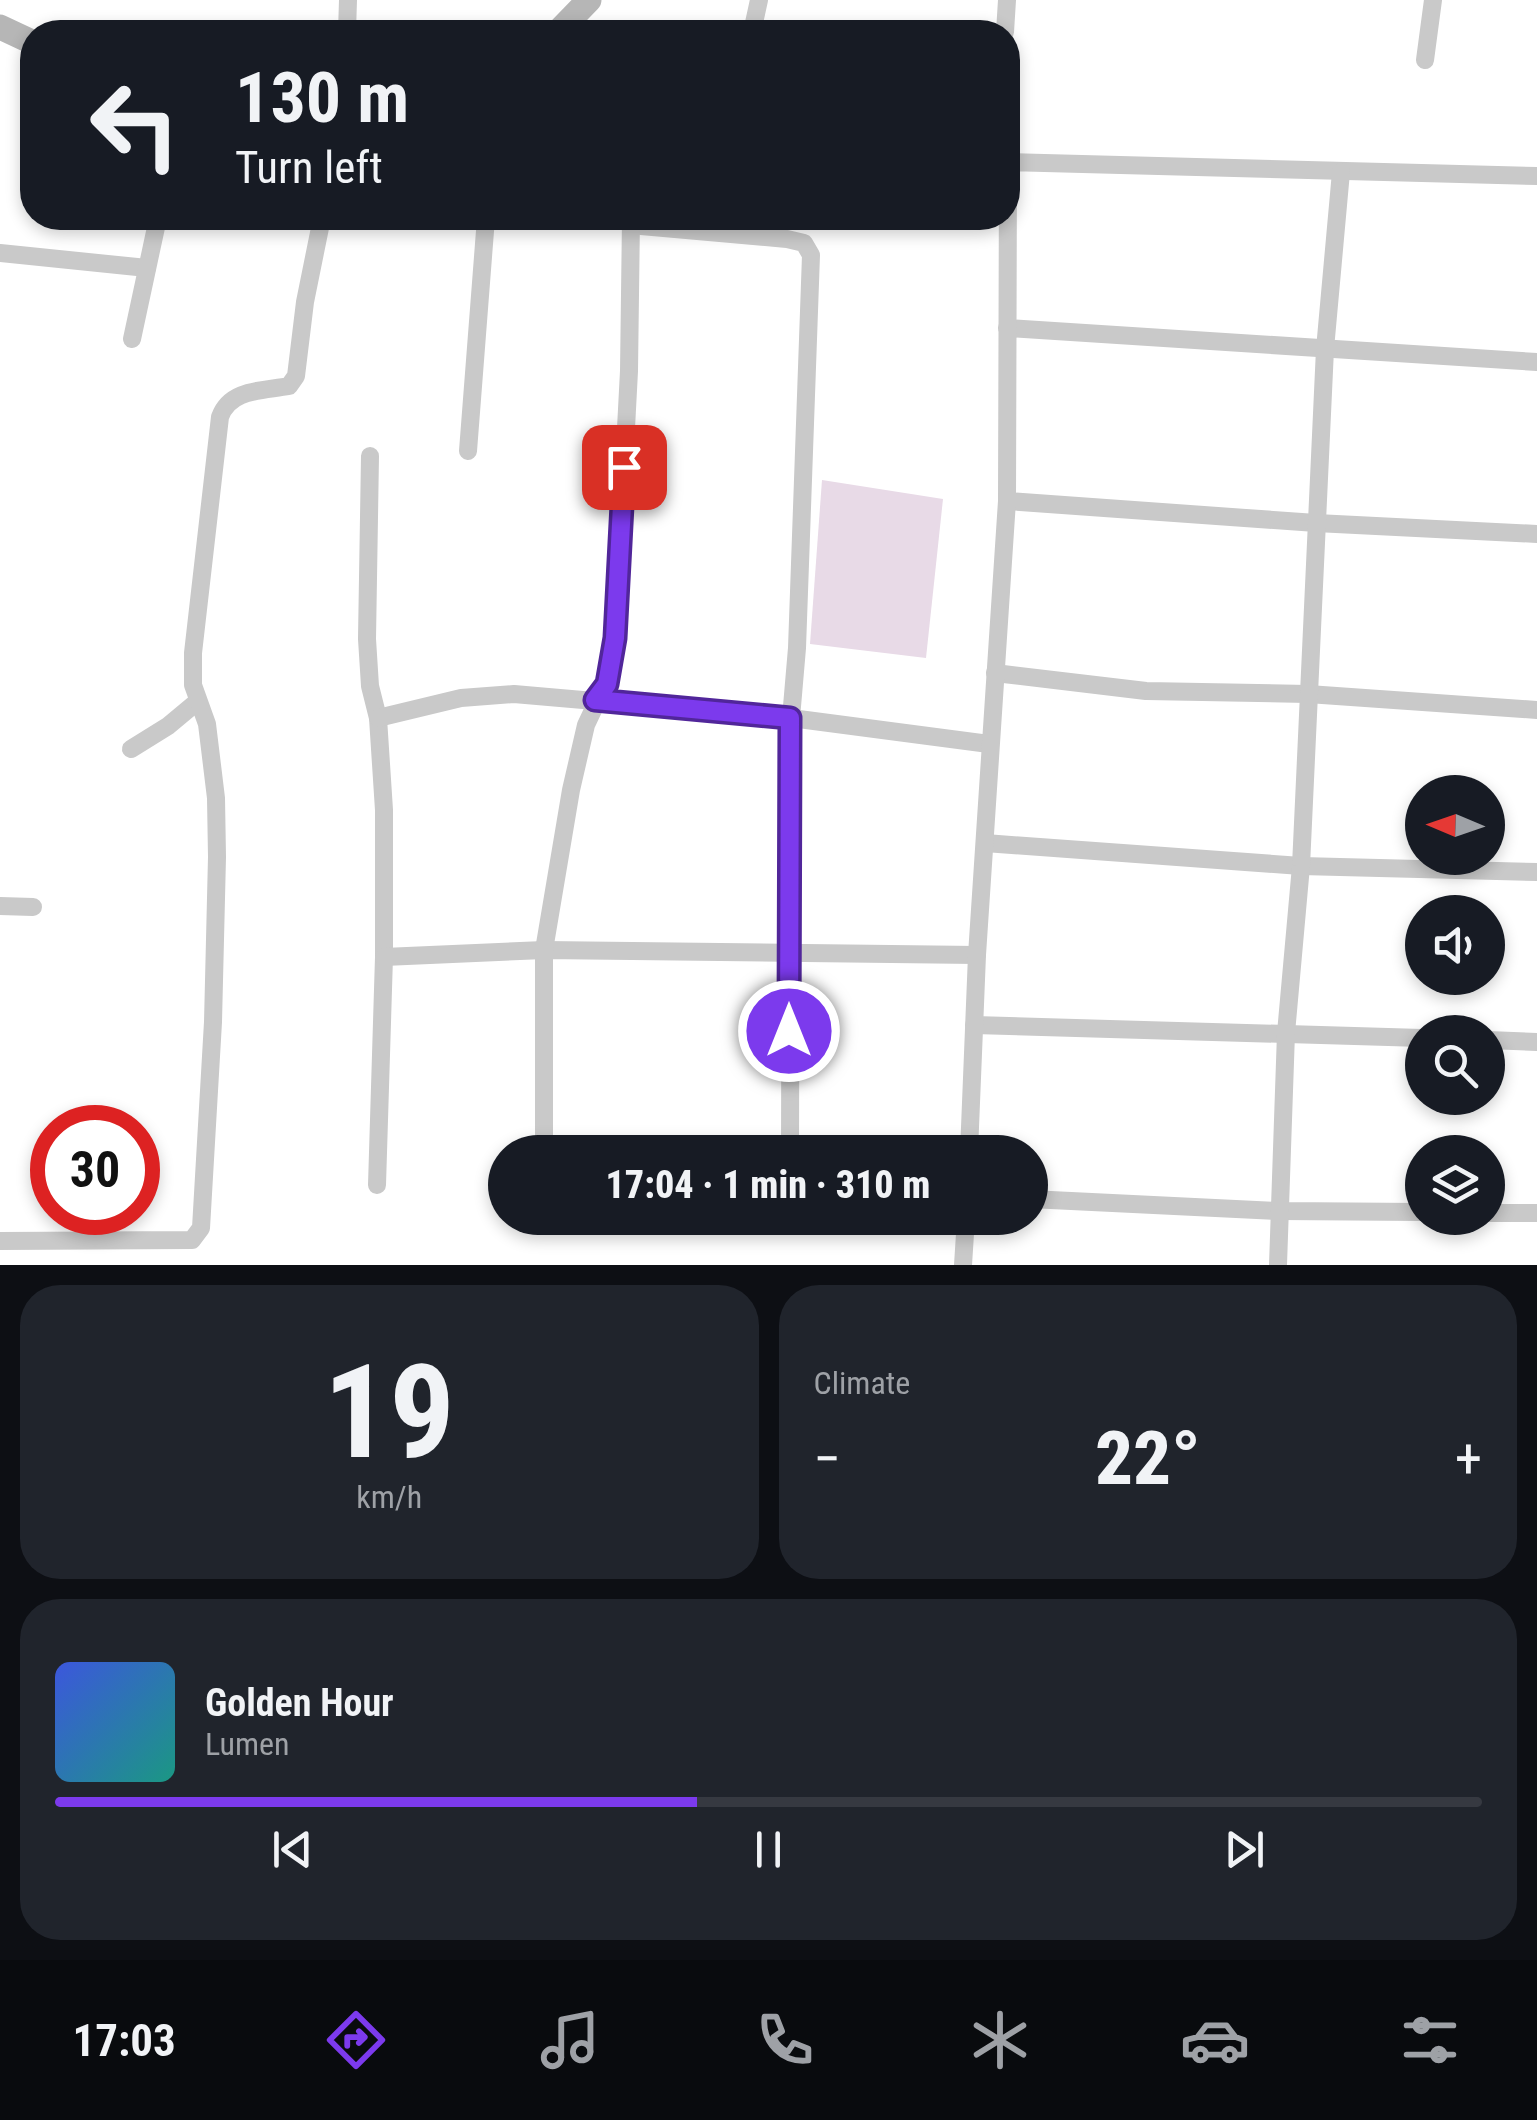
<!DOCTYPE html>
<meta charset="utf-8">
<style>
:root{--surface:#171b24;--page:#20242c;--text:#f1f3f6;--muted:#9ea1a6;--line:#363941;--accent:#7c3aed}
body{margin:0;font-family:"Roboto Condensed",sans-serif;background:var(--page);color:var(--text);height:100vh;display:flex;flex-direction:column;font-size:38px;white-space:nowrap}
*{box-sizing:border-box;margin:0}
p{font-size:32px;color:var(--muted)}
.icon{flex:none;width:55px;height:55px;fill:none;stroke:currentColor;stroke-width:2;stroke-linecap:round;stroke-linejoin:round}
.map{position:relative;height:1265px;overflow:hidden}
.drawer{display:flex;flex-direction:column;gap:20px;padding:20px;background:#0d0f14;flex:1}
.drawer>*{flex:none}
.hud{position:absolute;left:20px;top:20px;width:1000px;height:210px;border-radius:40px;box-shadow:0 5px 15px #0003;background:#171b24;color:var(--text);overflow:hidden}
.needle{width:65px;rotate:272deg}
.tools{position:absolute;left:1405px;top:775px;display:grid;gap:20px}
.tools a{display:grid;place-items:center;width:100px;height:100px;border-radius:50%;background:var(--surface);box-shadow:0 5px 15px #0003;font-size:50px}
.speed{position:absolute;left:30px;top:1105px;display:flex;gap:20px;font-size:50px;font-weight:700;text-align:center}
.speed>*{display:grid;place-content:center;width:130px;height:130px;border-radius:50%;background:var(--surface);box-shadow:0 5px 15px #0003;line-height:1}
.speed .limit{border:15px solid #d22;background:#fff;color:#111}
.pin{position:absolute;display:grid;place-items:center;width:85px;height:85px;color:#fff;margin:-42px;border-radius:20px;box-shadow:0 5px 15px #0006}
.me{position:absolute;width:110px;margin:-55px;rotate:0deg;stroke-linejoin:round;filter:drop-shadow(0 0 8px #0008)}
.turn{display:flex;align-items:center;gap:35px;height:210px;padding:0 50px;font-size:45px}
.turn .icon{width:130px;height:130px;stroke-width:2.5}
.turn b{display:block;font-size:70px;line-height:85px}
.big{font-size:75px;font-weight:800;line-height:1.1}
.drawer .card{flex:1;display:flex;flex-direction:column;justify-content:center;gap:15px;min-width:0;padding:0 35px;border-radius:40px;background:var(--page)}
.drawer .dial{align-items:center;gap:0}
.dial b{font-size:130px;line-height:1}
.song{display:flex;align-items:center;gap:30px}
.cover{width:120px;height:120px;border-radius:15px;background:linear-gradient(135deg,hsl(230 70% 55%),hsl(170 70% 35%))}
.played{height:10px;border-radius:5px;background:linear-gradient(90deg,var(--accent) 45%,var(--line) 45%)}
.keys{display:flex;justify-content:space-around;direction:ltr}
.heat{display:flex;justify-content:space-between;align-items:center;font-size:55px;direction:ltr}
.drawer .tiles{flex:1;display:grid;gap:20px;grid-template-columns:1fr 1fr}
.card:last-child{grid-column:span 2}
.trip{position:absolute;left:488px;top:1135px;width:560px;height:100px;border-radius:50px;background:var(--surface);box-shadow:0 5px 15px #0003;font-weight:800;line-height:100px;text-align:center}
.dock{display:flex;height:160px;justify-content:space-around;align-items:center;background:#090b0e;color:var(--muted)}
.dock .icon{width:70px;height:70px}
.dock .current{color:var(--accent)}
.dock b{font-size:45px;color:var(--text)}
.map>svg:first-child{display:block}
.pitch{fill:#e8dae7}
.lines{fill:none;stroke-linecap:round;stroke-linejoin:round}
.street{stroke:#c9c9c9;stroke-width:18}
.secondary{stroke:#b6b6b6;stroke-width:25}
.route-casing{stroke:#51269a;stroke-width:25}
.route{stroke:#7c3aed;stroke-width:18}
</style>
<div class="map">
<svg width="1537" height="1265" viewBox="0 0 1537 1265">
<rect width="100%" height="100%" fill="#fff"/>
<path class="pitch" d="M822,480L943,499L926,658L810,644Z"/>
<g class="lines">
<g class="street">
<path d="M347,32L348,0"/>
<path d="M752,32L759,0"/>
<path d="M1005,32L1007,0"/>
<path d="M1425,60L1433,0"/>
<path d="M630,225L787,239L804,243L811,255L797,648L791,718L790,1152"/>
<path d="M0,253L147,268"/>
<path d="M1007,328L1537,362"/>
<path d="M132,339L158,218"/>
<path d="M468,451L486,218"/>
<path d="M370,456L367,639L370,686L378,718L384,810V957L377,1185"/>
<path d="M1007,501L1316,523L1537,534"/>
<path d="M995,673L1146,691L1308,694L1537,710"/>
<path d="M378,718L461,698L514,694L791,718L989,744"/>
<path d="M131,749L168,726L198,701"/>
<path d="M985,843L1301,866L1537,872"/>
<path d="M0,906L33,907"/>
<path d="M384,957L544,950L977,955"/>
<path d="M974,1025L1422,1038"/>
<path d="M1488,1040L1537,1042"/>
<path d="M544,1152V950L571,790L586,725L611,672L615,638L629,371L631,218"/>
<path d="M969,1152L977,955L1007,501L1008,162L1537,176"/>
<path d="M1030,1199L1279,1211L1422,1212"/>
<path d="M1488,1213H1537"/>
<path d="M0,1241L192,1240L201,1228L213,1022L217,857L216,798L207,724L193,685V653L220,417C230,389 262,391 289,386L296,376L305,302L322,218"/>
<path d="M963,1265L966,1218"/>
<path d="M1278,1265L1286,1033L1301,866L1325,349L1341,172"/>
</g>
<g class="secondary">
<path d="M0,27L32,42"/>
<path d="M558,32L589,0"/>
</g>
</g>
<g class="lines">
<defs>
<path id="route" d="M624,467L615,638L607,684L595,700L790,718L789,1031"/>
</defs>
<use href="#route" class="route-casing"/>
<use href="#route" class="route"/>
</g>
</svg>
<div class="tools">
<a><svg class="needle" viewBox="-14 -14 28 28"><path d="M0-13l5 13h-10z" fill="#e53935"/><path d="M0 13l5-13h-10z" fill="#9ea1a6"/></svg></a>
<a><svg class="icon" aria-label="sound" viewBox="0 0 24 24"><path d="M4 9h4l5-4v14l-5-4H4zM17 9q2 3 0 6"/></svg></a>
<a><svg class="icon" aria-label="search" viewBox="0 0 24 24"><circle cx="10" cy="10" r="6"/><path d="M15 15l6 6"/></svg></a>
<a><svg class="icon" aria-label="layers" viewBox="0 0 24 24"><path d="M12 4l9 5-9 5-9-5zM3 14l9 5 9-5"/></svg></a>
</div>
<div class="speed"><div class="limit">30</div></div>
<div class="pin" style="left:624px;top:467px;background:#d93025"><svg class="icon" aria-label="arrive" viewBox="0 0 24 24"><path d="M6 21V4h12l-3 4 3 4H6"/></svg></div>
<svg class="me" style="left:789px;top:1031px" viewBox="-20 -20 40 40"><circle r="17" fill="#7c3aed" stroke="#fff" stroke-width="3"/><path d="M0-11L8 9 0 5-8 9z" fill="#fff"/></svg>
<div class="trip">17:04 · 1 min · 310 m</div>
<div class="hud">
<div class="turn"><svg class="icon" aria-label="left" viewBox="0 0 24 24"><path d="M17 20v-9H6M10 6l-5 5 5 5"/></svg><div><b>130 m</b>Turn left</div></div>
</div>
</div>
<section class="drawer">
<div class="tiles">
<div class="card dial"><b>19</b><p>km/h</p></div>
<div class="card"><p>Climate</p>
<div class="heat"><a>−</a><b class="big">22°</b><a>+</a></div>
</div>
<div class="card">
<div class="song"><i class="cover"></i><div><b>Golden Hour</b><p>Lumen</p></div></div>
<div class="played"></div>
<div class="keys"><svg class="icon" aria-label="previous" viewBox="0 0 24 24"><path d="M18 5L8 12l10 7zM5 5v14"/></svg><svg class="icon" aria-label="pause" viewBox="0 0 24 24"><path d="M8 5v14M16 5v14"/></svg><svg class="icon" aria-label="next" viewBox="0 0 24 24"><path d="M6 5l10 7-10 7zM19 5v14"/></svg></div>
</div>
</div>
</section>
<nav class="dock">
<b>17:03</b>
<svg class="icon current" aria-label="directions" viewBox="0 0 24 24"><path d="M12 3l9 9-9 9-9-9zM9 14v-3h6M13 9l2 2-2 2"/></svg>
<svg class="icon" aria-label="music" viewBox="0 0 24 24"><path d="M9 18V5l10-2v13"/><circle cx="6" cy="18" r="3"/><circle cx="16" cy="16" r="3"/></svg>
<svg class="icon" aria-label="phone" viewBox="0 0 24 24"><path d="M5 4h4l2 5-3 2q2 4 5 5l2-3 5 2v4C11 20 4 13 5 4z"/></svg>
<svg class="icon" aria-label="climate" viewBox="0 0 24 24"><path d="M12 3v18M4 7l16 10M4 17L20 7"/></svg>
<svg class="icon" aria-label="car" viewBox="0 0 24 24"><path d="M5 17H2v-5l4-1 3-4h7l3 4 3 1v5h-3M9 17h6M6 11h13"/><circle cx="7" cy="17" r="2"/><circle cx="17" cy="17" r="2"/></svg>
<svg class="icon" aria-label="filters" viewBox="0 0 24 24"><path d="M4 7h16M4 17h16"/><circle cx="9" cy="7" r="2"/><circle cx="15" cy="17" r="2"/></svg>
</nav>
